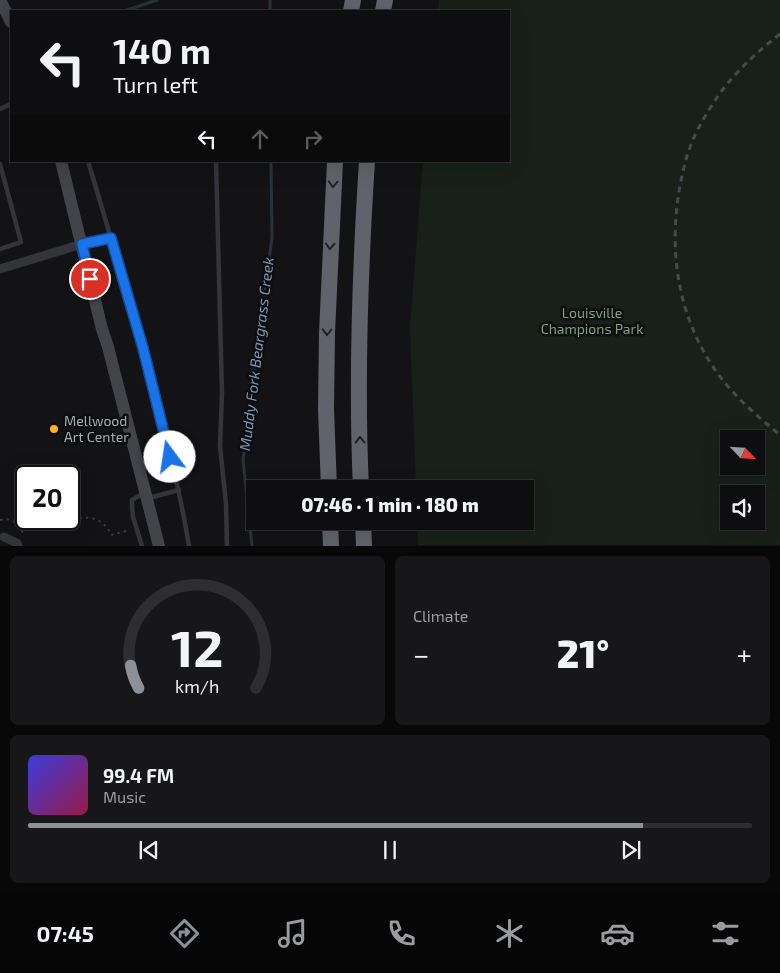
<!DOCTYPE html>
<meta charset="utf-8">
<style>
:root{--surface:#0e0e10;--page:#171719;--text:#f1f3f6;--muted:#9b9c9f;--line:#2e2e30;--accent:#8c9099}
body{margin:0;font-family:"Exo 2",sans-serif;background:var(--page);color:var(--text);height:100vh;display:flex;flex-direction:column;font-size:19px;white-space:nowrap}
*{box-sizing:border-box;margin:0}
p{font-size:16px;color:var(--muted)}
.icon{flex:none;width:28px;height:28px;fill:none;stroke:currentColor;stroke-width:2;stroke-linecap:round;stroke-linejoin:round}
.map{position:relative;height:546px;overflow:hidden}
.side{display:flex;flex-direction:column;gap:10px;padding:10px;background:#080809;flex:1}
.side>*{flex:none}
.top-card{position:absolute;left:10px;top:10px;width:500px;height:152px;border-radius:0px;box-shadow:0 5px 20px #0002,0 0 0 1px var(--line);background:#0e0e10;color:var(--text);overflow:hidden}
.needle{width:32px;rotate:115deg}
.controls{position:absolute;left:720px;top:430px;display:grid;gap:10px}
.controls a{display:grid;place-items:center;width:45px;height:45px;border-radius:0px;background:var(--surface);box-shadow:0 5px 20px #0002,0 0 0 1px var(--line);font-size:25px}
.speed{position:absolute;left:15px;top:465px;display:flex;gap:10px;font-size:25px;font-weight:700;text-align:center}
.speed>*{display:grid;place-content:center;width:65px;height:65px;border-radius:50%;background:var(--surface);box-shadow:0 5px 20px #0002,0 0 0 1px var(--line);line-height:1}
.speed .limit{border:2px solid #111;border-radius:8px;background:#fff;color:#111}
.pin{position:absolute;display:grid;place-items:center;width:42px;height:42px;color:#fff;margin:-21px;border:2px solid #fff;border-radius:50%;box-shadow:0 1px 5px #0007}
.me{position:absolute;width:55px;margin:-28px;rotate:346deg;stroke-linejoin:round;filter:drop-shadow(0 0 4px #0008)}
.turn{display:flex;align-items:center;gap:18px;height:105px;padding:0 20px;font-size:22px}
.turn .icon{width:65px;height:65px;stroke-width:2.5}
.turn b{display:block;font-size:35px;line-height:42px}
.lanes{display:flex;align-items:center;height:48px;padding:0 20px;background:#0003;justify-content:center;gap:25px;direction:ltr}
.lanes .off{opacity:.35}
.big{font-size:38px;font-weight:800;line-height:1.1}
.side .tile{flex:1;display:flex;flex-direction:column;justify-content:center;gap:8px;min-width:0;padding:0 18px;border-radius:8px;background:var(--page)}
.side .dial{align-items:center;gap:0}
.dial svg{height:130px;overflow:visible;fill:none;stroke:var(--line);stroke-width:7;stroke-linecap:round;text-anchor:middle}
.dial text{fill:var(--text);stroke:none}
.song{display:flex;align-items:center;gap:15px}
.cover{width:60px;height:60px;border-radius:8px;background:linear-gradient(135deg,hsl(240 70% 55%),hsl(340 70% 35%))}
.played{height:5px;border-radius:2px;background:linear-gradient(90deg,var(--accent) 85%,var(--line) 85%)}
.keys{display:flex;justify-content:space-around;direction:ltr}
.heat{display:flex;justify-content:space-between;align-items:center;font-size:28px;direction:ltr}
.side .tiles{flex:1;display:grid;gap:10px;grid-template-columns:1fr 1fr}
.tile:last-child{grid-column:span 2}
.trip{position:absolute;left:246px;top:480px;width:288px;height:50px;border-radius:0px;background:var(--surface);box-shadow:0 5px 20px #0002,0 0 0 1px var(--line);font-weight:800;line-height:50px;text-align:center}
.tab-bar{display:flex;height:80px;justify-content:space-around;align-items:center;background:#060606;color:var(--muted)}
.tab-bar .icon{width:35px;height:35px}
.tab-bar .on{color:var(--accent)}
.tab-bar b{font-size:22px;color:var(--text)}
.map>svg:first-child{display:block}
.green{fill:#19201a;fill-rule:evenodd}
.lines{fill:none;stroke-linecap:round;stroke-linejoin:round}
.stream{stroke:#293239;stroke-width:3}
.path{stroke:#3a3c41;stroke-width:2;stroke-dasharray:2.5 4;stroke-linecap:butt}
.lane{stroke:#34353a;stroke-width:4.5}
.street{stroke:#34353a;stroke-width:9}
.secondary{stroke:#42444a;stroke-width:12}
.highway{stroke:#60636b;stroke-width:16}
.rail{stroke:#47494f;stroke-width:3;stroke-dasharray:6 5;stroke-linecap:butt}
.oneway{stroke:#222327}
.route-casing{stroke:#114b97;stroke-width:12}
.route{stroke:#1a73e8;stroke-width:9}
.poi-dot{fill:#fbb025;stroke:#0e0e10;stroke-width:2}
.labels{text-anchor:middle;stroke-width:5;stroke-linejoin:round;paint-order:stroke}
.park-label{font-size:14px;fill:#7aa27b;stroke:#0e0e10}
.poi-label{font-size:14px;fill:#a4aab6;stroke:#0e0e10;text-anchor:start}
.water-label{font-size:15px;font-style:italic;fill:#7999b3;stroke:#0e0e10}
</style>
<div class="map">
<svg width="780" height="546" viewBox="0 0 780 546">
<rect width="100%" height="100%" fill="#131315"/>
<path class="green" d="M439,0H780V545H418L417,521H525V489H416L410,327L423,161H509V11H438ZM729,439H756V466H729ZM729,494H756V521H729Z"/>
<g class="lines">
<g class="stream">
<path d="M270,0V11"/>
<path d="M124,11L157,0"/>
<path d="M252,546L243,460L272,237L271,161"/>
</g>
<g class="path">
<path d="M68,519L69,521C86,515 103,516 111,535L130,530"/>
<path d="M0,520C7,518 13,520 18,525L37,519"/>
<path d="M18,525L22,530L23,536"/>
</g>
<g class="lane">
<path d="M0,109L11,104"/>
<path d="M88,161C112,241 135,320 156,400C169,448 181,496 189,546"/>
<path d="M216,161L222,393L220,446L226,504L227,546"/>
<path d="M0,164L21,242L0,249"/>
<path d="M83,244L111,238"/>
<path d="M149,498L179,490"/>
<path d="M142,546L133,517L132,507V500L144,493"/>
</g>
<g class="street">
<path d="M0,269L82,244"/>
<path d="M4,537L17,543L18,546"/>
</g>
<g class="secondary">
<path d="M0,0L11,22"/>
<path d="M61,161L102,329L108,347L159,546"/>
</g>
<g class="highway">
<path d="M351,11L353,0"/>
<path d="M383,11L385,0"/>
<path d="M329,489L326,409L327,333L335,161"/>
<path d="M361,489C356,380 360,270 367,161"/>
<path d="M330,521L331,546"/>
<path d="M363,521L364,546"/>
</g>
<path class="rail" d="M780,34C757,52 735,72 718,96C706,114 693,135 687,156C666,230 671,309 718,374C735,397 757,416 780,435"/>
</g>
<defs><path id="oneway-chevron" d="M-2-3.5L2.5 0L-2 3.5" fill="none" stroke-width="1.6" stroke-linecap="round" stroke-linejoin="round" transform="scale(1.25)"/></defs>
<g class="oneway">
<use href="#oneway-chevron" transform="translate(333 184) rotate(93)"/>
<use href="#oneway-chevron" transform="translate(330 246) rotate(93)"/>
<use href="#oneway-chevron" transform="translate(327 332) rotate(91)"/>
<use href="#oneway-chevron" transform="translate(360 440) rotate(-91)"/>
</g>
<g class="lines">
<defs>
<path id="route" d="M90,279L82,244L111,238L143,348L170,457"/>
</defs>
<use href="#route" class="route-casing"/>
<use href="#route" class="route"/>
</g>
<circle class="poi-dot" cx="54" cy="429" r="5"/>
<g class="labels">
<g class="park-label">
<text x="592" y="318">Louisville<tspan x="592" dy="16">Champions Park</tspan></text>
</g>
<g class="poi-label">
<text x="64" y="426">Mellwood<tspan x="64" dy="16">Art Center</tspan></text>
</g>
<g class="water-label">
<text transform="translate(257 354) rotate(-83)" y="5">Muddy Fork Beargrass Creek</text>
</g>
</g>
</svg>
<div class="controls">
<a><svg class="needle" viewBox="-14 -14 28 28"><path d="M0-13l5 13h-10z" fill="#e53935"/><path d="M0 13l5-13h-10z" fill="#9b9c9f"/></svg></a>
<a><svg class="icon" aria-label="sound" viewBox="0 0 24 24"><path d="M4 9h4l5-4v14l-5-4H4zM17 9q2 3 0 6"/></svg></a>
</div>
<div class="speed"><div class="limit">20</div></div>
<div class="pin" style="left:90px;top:279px;background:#d93025"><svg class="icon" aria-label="arrive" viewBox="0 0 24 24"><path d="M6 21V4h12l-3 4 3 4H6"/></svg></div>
<svg class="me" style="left:170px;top:457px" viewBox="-20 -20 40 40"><circle r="19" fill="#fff"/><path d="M0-13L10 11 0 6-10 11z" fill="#1a73e8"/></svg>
<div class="trip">07:46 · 1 min · 180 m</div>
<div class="top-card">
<div class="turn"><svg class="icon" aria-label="left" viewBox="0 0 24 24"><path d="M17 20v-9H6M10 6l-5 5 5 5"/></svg><div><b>140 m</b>Turn left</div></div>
<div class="lanes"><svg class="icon" aria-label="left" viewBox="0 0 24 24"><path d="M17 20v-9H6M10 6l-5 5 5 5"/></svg><svg class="icon off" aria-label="ahead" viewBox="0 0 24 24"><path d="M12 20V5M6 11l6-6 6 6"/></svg><svg class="icon off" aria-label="right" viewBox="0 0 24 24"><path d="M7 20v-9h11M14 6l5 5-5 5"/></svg></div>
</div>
</div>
<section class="side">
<div class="tiles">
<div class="tile dial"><svg viewBox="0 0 100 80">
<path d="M14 69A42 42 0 1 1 86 69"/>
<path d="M14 69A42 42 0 0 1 9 55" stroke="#8c9099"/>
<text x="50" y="56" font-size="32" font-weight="700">12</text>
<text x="50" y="72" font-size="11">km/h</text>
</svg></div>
<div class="tile"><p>Climate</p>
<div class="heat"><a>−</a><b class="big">21°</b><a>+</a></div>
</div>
<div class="tile">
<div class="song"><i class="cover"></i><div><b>99.4 FM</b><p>Music</p></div></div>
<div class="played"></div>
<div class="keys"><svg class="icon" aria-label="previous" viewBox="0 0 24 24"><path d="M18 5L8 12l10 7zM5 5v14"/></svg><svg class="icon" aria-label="pause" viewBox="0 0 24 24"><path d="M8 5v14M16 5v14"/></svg><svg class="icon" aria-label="next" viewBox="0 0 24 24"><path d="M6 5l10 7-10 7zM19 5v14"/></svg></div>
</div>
</div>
</section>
<nav class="tab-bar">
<b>07:45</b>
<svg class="icon on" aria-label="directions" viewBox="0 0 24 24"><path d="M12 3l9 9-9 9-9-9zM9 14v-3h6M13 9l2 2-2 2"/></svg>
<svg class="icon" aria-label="music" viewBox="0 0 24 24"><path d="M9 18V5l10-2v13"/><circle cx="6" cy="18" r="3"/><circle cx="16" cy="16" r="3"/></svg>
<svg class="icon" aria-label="phone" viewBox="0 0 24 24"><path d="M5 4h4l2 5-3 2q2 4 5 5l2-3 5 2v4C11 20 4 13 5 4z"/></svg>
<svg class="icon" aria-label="climate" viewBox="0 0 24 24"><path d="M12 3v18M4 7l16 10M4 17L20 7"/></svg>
<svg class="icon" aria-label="car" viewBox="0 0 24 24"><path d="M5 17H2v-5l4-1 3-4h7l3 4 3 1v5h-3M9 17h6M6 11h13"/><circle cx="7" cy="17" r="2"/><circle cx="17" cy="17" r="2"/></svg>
<svg class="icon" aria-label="filters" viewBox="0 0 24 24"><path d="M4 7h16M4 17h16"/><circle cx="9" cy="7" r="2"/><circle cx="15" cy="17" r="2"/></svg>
</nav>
